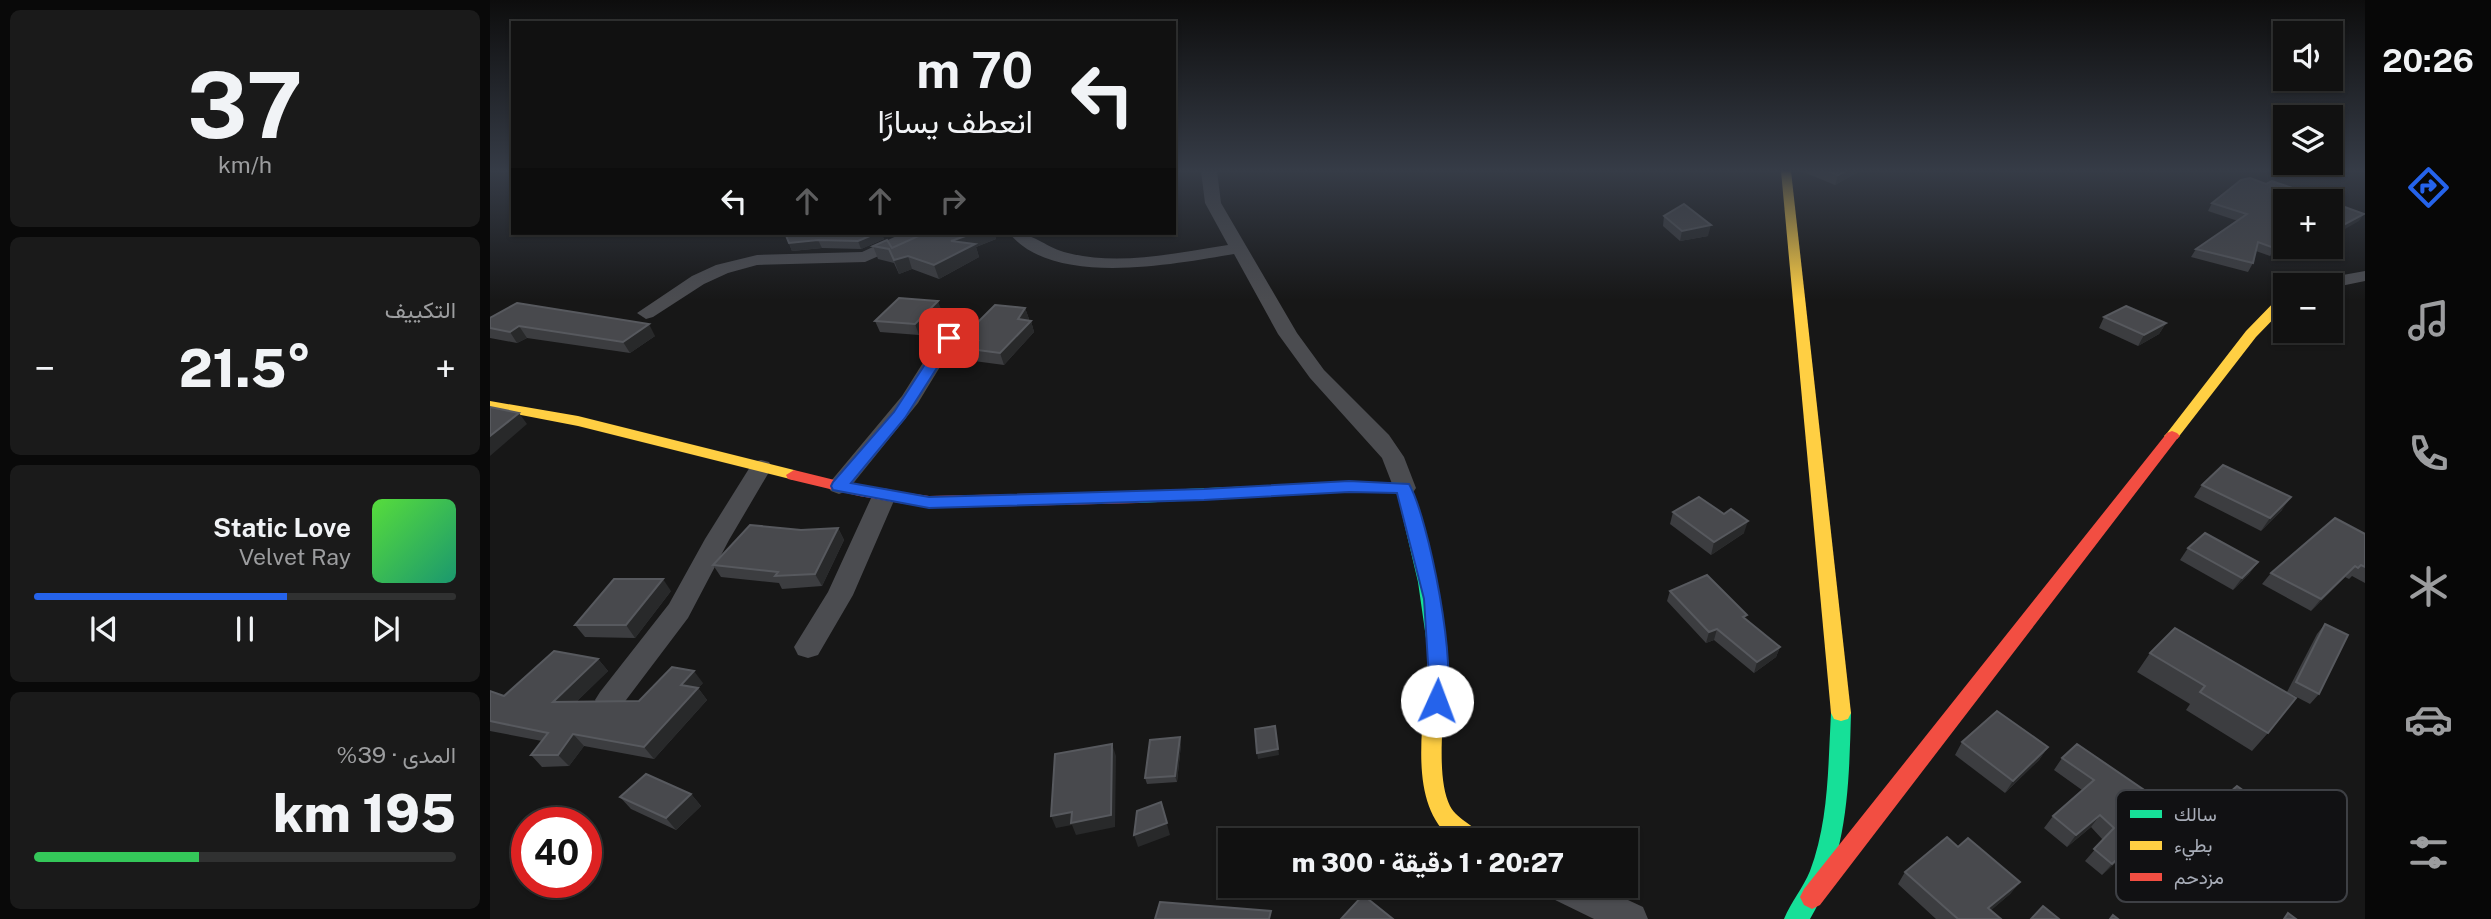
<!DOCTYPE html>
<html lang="ar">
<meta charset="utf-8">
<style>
:root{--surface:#111;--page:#1a1a1a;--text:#f1f3f6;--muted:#9c9d9f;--line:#303131;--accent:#2563eb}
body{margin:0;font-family:"Public Sans",Vazirmatn,sans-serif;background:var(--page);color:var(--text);direction:rtl;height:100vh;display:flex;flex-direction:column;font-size:26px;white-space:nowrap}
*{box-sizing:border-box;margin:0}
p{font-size:23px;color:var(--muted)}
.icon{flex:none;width:38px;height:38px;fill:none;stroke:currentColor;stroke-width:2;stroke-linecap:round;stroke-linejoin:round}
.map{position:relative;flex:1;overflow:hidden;direction:ltr}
.details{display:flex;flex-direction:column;gap:10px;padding:10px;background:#090909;width:490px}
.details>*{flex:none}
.hud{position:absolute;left:21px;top:21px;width:665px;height:214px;border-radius:0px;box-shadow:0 2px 5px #0004,0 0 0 2px var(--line);direction:rtl;background:#111;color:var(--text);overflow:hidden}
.controls{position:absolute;left:1783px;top:21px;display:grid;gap:14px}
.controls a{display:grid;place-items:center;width:70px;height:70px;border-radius:0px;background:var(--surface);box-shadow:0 2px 5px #0004,0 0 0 2px var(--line);font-size:35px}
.speed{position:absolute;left:21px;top:807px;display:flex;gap:14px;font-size:35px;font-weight:700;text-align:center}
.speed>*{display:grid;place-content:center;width:91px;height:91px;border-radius:50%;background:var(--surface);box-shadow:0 2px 5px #0004,0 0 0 2px var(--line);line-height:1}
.speed .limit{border:10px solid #d22;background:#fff;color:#111}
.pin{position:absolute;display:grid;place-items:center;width:60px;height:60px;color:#fff;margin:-30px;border-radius:14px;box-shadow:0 4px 10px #0006}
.me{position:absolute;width:77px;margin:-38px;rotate:2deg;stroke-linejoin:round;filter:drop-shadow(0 0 5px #0008)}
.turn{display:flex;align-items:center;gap:24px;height:147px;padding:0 28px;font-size:32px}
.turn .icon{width:91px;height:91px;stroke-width:2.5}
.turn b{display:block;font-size:49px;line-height:60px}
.lanes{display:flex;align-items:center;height:66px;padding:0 28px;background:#0003;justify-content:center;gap:35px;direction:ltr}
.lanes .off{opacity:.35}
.big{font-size:52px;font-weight:800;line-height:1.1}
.details .widget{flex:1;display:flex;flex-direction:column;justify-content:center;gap:10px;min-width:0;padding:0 24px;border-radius:10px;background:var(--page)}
.details .dial{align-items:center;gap:0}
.dial b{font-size:91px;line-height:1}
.song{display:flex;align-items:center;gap:21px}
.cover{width:84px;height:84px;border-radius:10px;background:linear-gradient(135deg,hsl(110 70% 55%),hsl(160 70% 35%))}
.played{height:7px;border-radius:4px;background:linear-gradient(90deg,var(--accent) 60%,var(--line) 60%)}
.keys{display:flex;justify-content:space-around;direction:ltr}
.heat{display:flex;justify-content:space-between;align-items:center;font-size:38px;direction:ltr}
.charge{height:10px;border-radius:5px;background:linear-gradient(90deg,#34c759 39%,var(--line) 0)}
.trip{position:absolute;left:728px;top:828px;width:420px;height:70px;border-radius:0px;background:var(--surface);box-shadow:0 2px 5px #0004,0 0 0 2px var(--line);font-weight:800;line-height:70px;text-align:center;direction:rtl}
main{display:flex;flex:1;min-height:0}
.tab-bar{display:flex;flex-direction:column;width:126px;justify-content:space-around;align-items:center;background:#070707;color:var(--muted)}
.tab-bar .icon{width:49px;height:49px}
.tab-bar .current{color:var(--accent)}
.tab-bar b{font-size:32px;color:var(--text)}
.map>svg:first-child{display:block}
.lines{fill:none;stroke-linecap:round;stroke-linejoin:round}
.street{fill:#4b4c50;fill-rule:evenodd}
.fast{fill:#16e098;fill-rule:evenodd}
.slow{fill:#ffcf43;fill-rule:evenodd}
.jam{fill:#f24e42;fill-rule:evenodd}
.wall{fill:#3c3d40}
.shaded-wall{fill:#28292a}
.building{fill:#48494d;stroke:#57595e;stroke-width:2}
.route{fill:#2563eb;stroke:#184099;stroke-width:2}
.key{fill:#111113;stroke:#3e4045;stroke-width:2}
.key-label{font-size:19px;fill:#a8adb8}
</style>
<main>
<nav class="tab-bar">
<b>20:26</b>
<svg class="icon current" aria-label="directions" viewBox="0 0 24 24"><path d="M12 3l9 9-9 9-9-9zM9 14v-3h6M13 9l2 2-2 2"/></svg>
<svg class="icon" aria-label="music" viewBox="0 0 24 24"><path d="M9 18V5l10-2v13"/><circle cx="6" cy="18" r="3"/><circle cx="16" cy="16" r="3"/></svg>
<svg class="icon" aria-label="phone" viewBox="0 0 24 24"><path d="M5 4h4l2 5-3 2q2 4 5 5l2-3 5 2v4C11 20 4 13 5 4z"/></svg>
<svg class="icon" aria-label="climate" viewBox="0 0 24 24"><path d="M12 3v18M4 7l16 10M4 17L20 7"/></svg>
<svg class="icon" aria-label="car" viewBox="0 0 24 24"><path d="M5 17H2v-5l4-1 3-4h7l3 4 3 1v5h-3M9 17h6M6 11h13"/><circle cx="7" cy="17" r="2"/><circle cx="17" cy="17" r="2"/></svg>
<svg class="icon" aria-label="filters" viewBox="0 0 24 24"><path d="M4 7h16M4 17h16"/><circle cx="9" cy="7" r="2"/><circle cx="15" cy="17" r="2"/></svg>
</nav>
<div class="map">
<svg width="1875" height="919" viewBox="0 0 1875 919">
<rect width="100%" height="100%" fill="#171717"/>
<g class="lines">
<g class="street">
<path d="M711,171H727L731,203L807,333L834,370L899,435L914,457L926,488L922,494L914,496L906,494L892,458L820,378L788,334L744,254C684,264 563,288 519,233C544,232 554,247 578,253C629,266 687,253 738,245L715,203Z"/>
<path d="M413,233H434L432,237L375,262L267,265L238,273L214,284L163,317L156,319L147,313L202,276L226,265L267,255L372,252Z"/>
<path d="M1875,271V281L1841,288V285H1816L1825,280Z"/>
<path d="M472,310L481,316L428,403L357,491L349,494L341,491L337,486L341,481L412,396L465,312Z"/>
<path d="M271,460L279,462L282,467L239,540L198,618L130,708L120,712L110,708L105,700L110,692L179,604L215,539L260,467L263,462Z"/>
<path d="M394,488L402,490L406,496L363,595L328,655L318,658L308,655L304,647L338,592L382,496L386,490Z"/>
<path d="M1056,886H1108L1153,907L1158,919H1104L1061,898Z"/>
</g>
<g class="fast">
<path d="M859,482L914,483L922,488L946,582L957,645L954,650L947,652L940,650L937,645L928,582L907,493L859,492L649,503L641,497L649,491Z"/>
<path d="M1351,705L1358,707L1361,713C1359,785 1358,856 1320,919H1294C1301,902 1313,888 1320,871C1339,821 1338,765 1341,713L1344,707Z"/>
</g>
<g class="slow">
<path d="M1291,171H1301L1361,713L1358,719L1351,721L1344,719L1341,713Z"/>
<path d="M1796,294V306L1766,337L1687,439H1677L1674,436L1677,433L1756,331L1791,295Z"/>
<path d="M0,401L88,416L304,470L312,475L304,480L88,426L0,409Z"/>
<path d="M947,638L954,640L957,645C959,688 942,769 960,806C968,821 987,825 993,840H963C910,798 940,704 937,645L940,640Z"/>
</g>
<g class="jam">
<path d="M1682,431L1687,433L1690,436L1687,439L1330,905L1322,909L1314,905L1310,897L1314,889L1677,433Z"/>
<path d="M304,470L369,486L439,496L649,491L657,497L649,503L439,508L369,496L298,479L296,475Z"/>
</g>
</g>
<g class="wall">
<path d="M1311,171H1370L1345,185Z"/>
<path d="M1751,180L1796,245L1780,256L1766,251L1763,263L1758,272L1701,257L1706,249L1748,221L1718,211L1722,203Z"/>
<path d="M1174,216L1218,236L1190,241L1173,226Z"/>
<path d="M295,233H391L394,239L371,249L332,248L302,251Z"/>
<path d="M435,233H504L506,239L486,247L489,257L449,279L422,269L409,274L404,263L388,259L383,246L402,248Z"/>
<path d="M535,308L539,319L538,321H541L544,332L514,365L484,361L481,351L475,350L471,339Z"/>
<path d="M452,312L429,335L390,332L385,321Z"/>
<path d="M1614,317L1676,323L1669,334L1648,346L1609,328Z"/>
<path d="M0,318L165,336L140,353L37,338L27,343L0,338Z"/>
<path d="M1712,485L1792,510L1771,531L1704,497Z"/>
<path d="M1183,512L1254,533L1221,555L1180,524Z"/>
<path d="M348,528L354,540L332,586L292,589L289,583L231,577L223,565L311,530Z"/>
<path d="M1875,534V583L1862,576L1859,579L1855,577L1821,611L1772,584L1781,573Z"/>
<path d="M1698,548L1768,562L1759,574L1743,590L1690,560Z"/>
<path d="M181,591L145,638L95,637L85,625Z"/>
<path d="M1180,591L1290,647L1286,657L1264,673L1224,640L1216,643L1177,601Z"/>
<path d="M1835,624L1829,694L1820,704L1797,692L1827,634Z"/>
<path d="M1660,653L1806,698L1778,733L1762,751L1696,710L1700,704L1647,672Z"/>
<path d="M108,659L118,671L86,702L149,701L213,683L208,688L217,700L164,759L94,746L79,766L52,767L41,755L52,741L0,731V691L14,696Z"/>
<path d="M1472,742L1558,747L1549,760L1515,793L1465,755Z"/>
<path d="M691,744L687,782L657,784L655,778Z"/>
<path d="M1587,744L1639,819L1646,844L1612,875L1595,861L1613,840L1601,827L1577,847L1554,828L1563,816L1592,790L1564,770L1572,758Z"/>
<path d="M1747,786L1813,865L1801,877L1786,867L1775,877L1706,825L1716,813Z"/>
<path d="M201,794L211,806L186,830L141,809L130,797Z"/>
<path d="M1468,847L1530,882L1520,894L1501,910L1511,919H1446L1408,884L1415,872Z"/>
</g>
<g class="shaded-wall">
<path d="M1356,171H1370L1345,185L1348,175Z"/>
<path d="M1874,214L1869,221L1841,237L1844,230Z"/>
<path d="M1221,225L1218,236L1190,241L1192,231Z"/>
<path d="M387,233H391L394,239L371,249L368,241Z"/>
<path d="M484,233H504L506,239L486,247L489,257L449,279L444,265L461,241Z"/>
<path d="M328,240L332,248L302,251L299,243Z"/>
<path d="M1796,240V245L1780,256L1784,248Z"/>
<path d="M418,256L422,269L409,274L404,260Z"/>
<path d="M448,301L452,312L429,335L425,324Z"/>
<path d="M535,308L539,319L531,331L528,319Z"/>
<path d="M541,321L544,332L514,365L510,353Z"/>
<path d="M1676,323L1669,334L1648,346L1654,335Z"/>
<path d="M159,324L165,336L140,353L133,342Z"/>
<path d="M29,326L37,338L27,343L20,332Z"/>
<path d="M29,413L37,424L0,456V436Z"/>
<path d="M1801,497L1792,510L1771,531L1780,518Z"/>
<path d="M1258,521L1254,533L1221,555L1224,542Z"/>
<path d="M348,528L354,540L332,586L325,574Z"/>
<path d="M1768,562L1759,574L1743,590L1752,578Z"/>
<path d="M1865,566L1855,577L1821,611L1831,599Z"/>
<path d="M173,579L181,591L145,638L136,625Z"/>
<path d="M1227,629L1224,640L1216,643L1219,632Z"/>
<path d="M1290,647L1286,657L1264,673L1267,662Z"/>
<path d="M108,659L118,671L74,714L63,702Z"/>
<path d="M204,671L213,683L200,697L191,685Z"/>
<path d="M208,688L217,700L164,759L154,747Z"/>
<path d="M786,732L789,755L768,759L767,753Z"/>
<path d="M83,734L94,746L79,766L68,755Z"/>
<path d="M690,737L691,744L687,782L685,776Z"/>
<path d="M622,744L626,756L625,827L586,835L582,825L566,828L561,816L582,812Z"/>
<path d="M1558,747L1549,760L1515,793L1523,781Z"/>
<path d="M201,794L211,806L186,830L176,818Z"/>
<path d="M671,802L680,835L648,847L644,835Z"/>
<path d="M1610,815L1601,827L1577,847L1586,835Z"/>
<path d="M1656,832L1646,844L1612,875L1622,864Z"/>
<path d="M1530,882L1520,894L1491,919L1498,908Z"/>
</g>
<g class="building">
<path d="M1337,171H1356L1348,175Z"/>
<path d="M1760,178L1776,184L1782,181L1840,201H1796V240L1784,248L1768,242L1763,263L1706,249L1757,214L1722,203L1751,180Z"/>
<path d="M1841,202L1874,214L1844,230L1841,228Z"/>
<path d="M1194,204L1221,225L1192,231L1174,216Z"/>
<path d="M295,233H387L368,241L328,240L299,243Z"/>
<path d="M435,233H484L461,241L485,244L444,265L418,256L404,260L399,249L383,246L397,240L402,248Z"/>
<path d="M409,298L448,301L425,324L385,321Z"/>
<path d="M27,303L159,324L133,342L29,326L20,332L0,328V318Z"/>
<path d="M505,305L535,308L528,319L541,321L510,353L480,349L488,341L471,339Z"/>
<path d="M1636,306L1676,323L1654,335L1614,317Z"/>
<path d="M0,407L29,413L0,436Z"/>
<path d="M1733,465L1801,497L1780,518L1712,485Z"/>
<path d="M1209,497L1234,514L1241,509L1258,521L1224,542L1183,512Z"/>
<path d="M1845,518L1875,534V567L1871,565L1868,568L1865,566L1831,599L1781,573Z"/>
<path d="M260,525L311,530L348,528L325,574L285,576L288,572L223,565Z"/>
<path d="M1715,533L1768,562L1752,578L1698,548Z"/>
<path d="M1217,575L1257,615L1253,617L1290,647L1267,662L1227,629L1219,632L1180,591Z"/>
<path d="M124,579H173L136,625H85Z"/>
<path d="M1835,624L1858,635L1829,694L1806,682Z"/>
<path d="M1685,628L1806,698L1778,733L1710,692L1715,686L1660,653Z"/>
<path d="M64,651L108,659L63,702L149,701L182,667L204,671L191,685L208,688L154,747L83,734L68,755H41L58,733L0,721V691L14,696Z"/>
<path d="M1507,711L1558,747L1523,781L1472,742Z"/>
<path d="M785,726L788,749L767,753L765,729Z"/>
<path d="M690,737L685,776L655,778L660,740Z"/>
<path d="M622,744L621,815L581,823L582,812L561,816L565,754Z"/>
<path d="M1587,744L1660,794L1638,819L1656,832L1622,864L1604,849L1624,828L1610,815L1586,835L1563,816L1604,780L1572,758Z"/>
<path d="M156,774L201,794L176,818L130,797Z"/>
<path d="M1747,786L1832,846L1813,865L1798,854L1787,866L1716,813Z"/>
<path d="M671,802L677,823L644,835L647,811Z"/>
<path d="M1457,837L1468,847L1478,838L1530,882L1498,908L1511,919H1468L1415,872Z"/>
<path d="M873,895L903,919H851Z"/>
<path d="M670,902L781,911L779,919H665Z"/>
<path d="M1553,906L1569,919H1541Z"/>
<path d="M1798,913L1806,919H1794Z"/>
<path d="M1623,915L1628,919H1620Z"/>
</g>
<linearGradient id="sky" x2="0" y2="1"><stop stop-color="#0d0d0d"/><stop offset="0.57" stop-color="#363c47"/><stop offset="1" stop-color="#363c47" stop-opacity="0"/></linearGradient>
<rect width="1875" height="300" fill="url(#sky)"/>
<path class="route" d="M459,334L466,338L415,418L361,483L439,497L714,489L859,481L919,484C938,516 970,674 954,706L947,709L940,706L937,701L939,679L934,599L907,493L859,492L714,500L439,508L343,490L341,486L343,482L404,412L454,335Z"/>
<rect x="1626" y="790" width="231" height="112" rx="10" class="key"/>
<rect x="1640" y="810" width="32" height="8" fill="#16e098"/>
<rect x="1640" y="841" width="32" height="9" fill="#ffcf43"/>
<rect x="1640" y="873" width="32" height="8" fill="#f24e42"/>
<g class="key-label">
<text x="1684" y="821">سالك</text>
<text x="1684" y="852">بطيء</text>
<text x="1684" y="884">مزدحم</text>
</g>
</svg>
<div class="controls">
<a><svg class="icon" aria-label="sound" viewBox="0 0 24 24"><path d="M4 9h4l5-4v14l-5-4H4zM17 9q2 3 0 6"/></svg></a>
<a><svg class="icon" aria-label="layers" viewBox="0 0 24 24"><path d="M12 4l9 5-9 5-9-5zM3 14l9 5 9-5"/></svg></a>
<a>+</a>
<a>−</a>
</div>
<div class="speed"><div class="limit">40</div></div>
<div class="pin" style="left:459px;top:338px;background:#d93025"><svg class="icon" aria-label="arrive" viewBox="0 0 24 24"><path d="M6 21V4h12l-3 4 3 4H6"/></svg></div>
<svg class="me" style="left:947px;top:701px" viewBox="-20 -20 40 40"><circle r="19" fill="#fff"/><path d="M0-13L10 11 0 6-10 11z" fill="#2563eb"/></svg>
<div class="trip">20:27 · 1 دقيقة · 300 m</div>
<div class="hud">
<div class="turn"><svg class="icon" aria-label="left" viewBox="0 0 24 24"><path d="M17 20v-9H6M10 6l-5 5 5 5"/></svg><div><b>70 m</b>انعطف يسارًا</div></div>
<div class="lanes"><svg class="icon" aria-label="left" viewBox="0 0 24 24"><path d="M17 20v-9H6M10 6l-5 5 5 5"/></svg><svg class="icon off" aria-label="ahead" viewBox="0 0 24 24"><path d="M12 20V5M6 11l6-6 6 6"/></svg><svg class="icon off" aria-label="ahead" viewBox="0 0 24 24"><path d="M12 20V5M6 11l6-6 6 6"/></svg><svg class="icon off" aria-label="right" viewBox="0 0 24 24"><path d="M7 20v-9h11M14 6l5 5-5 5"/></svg></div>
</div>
</div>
<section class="details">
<div class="widget dial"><b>37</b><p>km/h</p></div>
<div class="widget"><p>التكييف</p>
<div class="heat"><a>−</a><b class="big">21.5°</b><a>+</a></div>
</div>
<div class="widget">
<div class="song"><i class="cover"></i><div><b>Static Love</b><p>Velvet Ray</p></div></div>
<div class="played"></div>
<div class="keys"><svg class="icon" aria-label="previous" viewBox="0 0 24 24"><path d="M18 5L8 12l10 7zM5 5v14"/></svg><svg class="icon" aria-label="pause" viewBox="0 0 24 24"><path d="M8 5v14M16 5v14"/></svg><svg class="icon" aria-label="next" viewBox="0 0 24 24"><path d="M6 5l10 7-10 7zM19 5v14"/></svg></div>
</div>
<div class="widget"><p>المدى · 39%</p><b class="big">195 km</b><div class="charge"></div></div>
</section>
</main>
